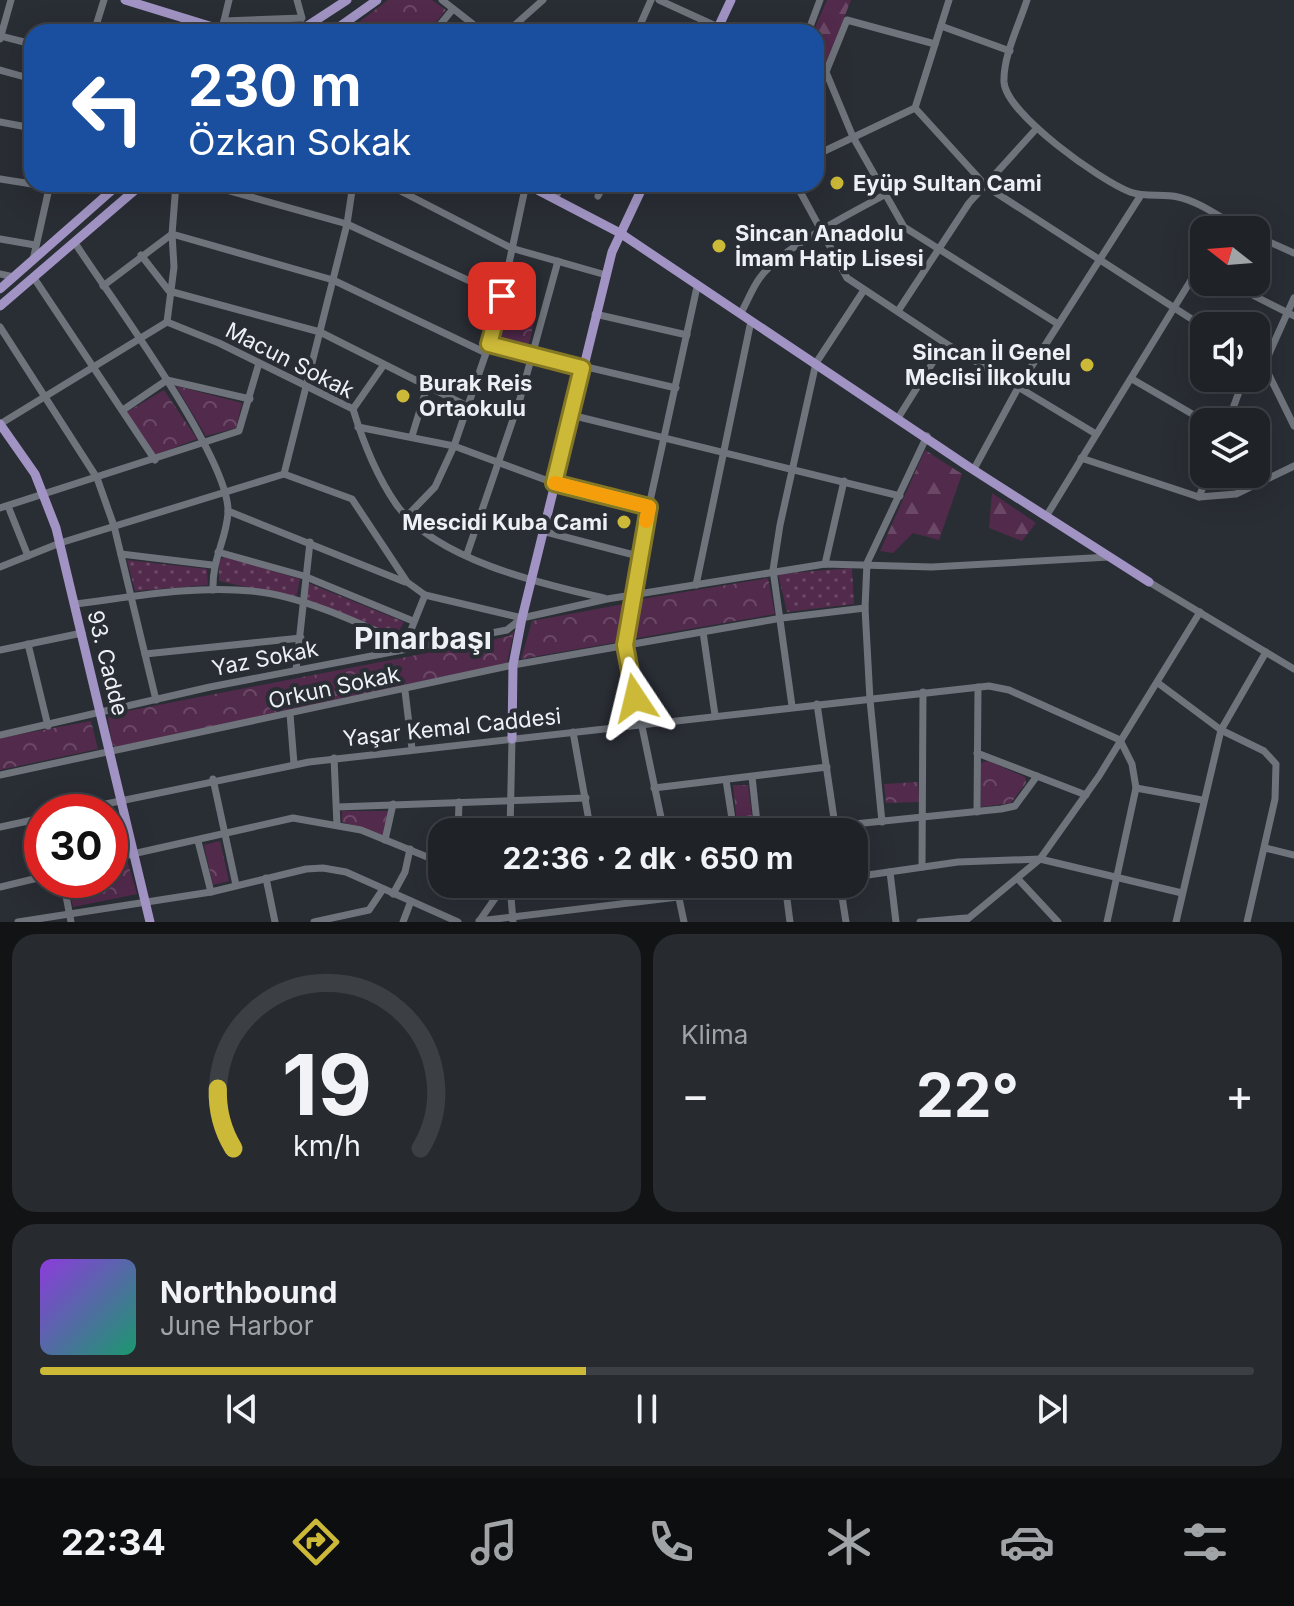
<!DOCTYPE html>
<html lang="tr">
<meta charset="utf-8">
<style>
:root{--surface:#1f2227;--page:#272a2f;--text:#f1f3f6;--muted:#a1a4a7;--line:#3c3f44;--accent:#ccb938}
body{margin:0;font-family:Inter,sans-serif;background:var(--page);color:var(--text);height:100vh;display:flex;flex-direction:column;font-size:30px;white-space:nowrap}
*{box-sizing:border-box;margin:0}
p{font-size:26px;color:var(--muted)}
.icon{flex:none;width:44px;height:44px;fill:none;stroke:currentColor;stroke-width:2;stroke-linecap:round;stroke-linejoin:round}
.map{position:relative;height:922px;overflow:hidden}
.drawer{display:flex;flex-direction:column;gap:12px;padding:12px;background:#111315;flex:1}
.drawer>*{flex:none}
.top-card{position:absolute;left:24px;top:24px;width:800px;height:168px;border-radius:24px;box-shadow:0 8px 32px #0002,0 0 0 2px var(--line);background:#1a4fa0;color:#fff;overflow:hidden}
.needle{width:52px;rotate:287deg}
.fabs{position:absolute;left:1190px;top:216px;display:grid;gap:16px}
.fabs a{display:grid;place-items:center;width:80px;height:80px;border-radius:16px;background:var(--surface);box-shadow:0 8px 32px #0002,0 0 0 2px var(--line);font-size:40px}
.speed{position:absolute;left:24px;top:794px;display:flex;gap:16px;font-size:40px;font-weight:700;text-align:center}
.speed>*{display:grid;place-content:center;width:104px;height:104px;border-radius:50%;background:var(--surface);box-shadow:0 8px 32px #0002,0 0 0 2px var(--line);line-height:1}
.speed .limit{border:12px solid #d22;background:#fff;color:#111}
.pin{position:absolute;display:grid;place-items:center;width:68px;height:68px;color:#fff;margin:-34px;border-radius:16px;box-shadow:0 4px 12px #0006}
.me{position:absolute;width:88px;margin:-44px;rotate:350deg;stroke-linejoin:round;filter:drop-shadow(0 0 6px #0008)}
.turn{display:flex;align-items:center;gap:28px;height:168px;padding:0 32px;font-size:36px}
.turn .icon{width:104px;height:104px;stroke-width:2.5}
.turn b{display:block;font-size:56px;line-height:68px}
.big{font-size:60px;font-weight:700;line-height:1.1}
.drawer .widget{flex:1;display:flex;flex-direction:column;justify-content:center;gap:12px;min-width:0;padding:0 28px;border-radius:24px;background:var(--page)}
.drawer .dial{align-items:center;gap:0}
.dial svg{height:208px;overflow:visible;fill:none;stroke:var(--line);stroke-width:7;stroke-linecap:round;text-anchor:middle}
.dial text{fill:var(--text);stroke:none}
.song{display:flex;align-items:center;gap:24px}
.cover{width:96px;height:96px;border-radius:12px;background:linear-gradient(135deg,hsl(270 70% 55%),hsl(160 70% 35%))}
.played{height:8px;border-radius:4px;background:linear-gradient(90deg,var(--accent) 45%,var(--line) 45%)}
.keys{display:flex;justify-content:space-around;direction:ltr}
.heat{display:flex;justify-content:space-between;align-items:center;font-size:44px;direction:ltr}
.drawer .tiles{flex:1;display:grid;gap:12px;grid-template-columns:1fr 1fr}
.widget:last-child{grid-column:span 2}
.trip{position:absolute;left:428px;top:818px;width:440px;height:80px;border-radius:24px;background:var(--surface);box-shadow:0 8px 32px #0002,0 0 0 2px var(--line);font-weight:700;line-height:80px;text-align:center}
.tabs{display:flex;height:128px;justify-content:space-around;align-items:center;background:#0c0e10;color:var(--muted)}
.tabs .icon{width:56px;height:56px}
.tabs .current{color:var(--accent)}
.tabs b{font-size:36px;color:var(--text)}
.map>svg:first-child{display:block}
.grass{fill:url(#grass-dots)}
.forest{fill:url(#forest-firs)}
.park{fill:url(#park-crowns)}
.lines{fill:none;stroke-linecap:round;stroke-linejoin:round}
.minor{stroke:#6f737b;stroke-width:7}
.major{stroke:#a194c4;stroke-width:9}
.route-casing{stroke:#857824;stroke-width:20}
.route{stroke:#ccb938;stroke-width:14}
.slow{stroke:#f59e0b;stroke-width:14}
.poi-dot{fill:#ccb938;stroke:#292d34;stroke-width:3}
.labels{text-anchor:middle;stroke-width:8;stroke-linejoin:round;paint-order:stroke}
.poi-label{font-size:22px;font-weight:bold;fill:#edf0f4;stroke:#292d34;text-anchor:start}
.street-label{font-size:22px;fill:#edf0f4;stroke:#292d34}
.district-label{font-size:30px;font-weight:bold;fill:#edf0f4;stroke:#292d34}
</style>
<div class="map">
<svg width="1294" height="922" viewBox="0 0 1294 922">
<defs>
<pattern id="grass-dots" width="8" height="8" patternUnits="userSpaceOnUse" patternTransform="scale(2)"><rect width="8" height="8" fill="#522a4c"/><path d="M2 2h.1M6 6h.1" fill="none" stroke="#6b4966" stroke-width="1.8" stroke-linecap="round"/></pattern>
<pattern id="forest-firs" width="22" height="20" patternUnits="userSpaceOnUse" patternTransform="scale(2)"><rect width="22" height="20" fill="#522a4c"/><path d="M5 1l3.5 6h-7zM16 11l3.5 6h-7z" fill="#6b4966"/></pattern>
<pattern id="park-crowns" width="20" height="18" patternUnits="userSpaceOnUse" patternTransform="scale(2)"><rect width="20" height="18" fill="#522a4c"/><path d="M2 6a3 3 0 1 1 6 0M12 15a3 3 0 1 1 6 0" fill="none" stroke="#6b4966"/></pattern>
</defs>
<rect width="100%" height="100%" fill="#292d34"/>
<g class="grass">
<path d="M225,557L300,579L296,598L219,581V560Z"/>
<path d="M127,560L207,569L208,585L135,591Z"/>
<path d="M852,568L854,604L787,612L778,574Z"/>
<path d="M308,583L404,622L396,637L307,601Z"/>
</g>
<g class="forest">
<path d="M827,0H851L826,64L816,61V32H813Z"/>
<path d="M925,450L962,474L939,540L913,533L893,553L880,551Z"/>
<path d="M992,493L1036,523L1022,541L989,528Z"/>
</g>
<g class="park">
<path d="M388,0H432L446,10L428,32H346Z"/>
<path d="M503,306L536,314L527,351L494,343Z"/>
<path d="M176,386L242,403L236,428L206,436Z"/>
<path d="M164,390L197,439L155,455L127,412Z"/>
<path d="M768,578L775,614L632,639L636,600Z"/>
<path d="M624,604L618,642L521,659L532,621Z"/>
<path d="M514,631L507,663L116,747L112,744L108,718L112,714L473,644L509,636Z"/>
<path d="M91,721L98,749L0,770V738Z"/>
<path d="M988,761L1025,777L1026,783L1011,803L981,807L980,763Z"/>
<path d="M918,782L919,802L886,803L884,784Z"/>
<path d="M733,785H748L754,830L738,832Z"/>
<path d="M342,811H388L383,835L342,822Z"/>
<path d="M220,841L229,881L213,885L204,845Z"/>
<path d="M127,860L137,894L73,907L67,880H110V863Z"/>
</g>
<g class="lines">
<g class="minor">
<path d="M442,0L483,32"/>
<path d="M659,0L729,32"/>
<path d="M1027,0C1019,25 1003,56 1004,82C1006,114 1101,181 1130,192C1146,198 1163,193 1178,197C1201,202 1223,220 1244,230"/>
<path d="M224,21L302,18L297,0"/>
<path d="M223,25L229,0"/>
<path d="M941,26L1010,51"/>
<path d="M94,32L104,0"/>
<path d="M434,32L453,9"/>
<path d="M507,32L543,0"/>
<path d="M637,32L651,0"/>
<path d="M808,32L820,0"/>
<path d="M0,36L32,44"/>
<path d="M0,39L11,0"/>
<path d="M816,67L826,72L853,137L904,227L1058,324"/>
<path d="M0,70L32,79"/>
<path d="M826,72L847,20L935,44"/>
<path d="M915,108L987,187L1204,327"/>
<path d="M0,122L32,128"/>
<path d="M816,155L915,108L949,0"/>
<path d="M0,179L32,184"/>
<path d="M32,184H59"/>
<path d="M205,184L347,224L502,296"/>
<path d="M387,184L511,248L606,275"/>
<path d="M796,184L847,278L945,343L1096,434"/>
<path d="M598,196L604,184"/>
<path d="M555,198L563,184"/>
<path d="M1256,236L1294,253"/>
<path d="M0,239L35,245"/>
<path d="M75,243C108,294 231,459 228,513C226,541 212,558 213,590"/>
<path d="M141,255L169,291L320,332L467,406"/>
<path d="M33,260L50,184"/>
<path d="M0,274L14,277"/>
<path d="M34,278L155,460"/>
<path d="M1227,282L1294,316"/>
<path d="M103,286L172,234L333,280L486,353"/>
<path d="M898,311L969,203L1037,128"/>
<path d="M741,313C747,302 752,289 759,279C780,248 852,213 886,194"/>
<path d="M595,314L687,335"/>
<path d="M167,322L174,267L172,234L176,184"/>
<path d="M0,327L97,478L114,526L156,700"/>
<path d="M489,344L676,388"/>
<path d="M1256,359L1267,371L1294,426"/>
<path d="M1264,365L1294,298"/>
<path d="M1132,379L1206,422"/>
<path d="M353,409L383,366"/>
<path d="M123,410L167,380L250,399"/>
<path d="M571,415L900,496"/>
<path d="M898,418L945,343"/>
<path d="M1228,422L1244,378"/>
<path d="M0,424L167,322L219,343L353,409C363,442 376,475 396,504C434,559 541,584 604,598"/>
<path d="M358,427L454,446L554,483L649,507"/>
<path d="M412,436L427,387"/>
<path d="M1081,458L1199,497L1208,474"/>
<path d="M974,469L1019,386L1141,195"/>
<path d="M284,474L347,224L353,184"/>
<path d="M1199,497L1236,494L1294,466"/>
<path d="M8,506L28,556"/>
<path d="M0,508L239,431L259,363"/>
<path d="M228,511L405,582"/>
<path d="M408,515L435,487L454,446L496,324L526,184"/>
<path d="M1047,515L1204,259"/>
<path d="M542,531L638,556"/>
<path d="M218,552L304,576L413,621"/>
<path d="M121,554L212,565"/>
<path d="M467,554L520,399L558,261"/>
<path d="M825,564L844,481"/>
<path d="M0,567L60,543L284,474L352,499L407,582L425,595L522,618"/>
<path d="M1149,582L1294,669"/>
<path d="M696,585L751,321"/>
<path d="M75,604C132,597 194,585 252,591C302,595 368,627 414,648"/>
<path d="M703,632L715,715"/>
<path d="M28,644L48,726"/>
<path d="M405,645L425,595"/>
<path d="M0,650L82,633"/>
<path d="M145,654L301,638"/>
<path d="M296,670L310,542"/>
<path d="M1158,683L1221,730L1264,751L1276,764L1275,799L1247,922"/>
<path d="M405,691L412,749"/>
<path d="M817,704L836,832"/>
<path d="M792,706L773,570L780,525L816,363L864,290"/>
<path d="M290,714L294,764"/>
<path d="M573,732L591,832"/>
<path d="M0,735L210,687L507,630L522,618L607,599L825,564L932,567L1109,557"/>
<path d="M977,753L1086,795"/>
<path d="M334,758L337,825"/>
<path d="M0,775L513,665L782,618L865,608"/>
<path d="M752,777L758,832"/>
<path d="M213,779L236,885"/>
<path d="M726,780L734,832"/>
<path d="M654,788L827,767"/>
<path d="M1136,788L1202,800"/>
<path d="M337,807L586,798"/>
<path d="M67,812L309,762L989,686L1009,690L1120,740L1132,764L1136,788L1107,922"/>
<path d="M977,812L978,687"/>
<path d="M882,822L870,700L865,608L867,563L927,436"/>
<path d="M0,827L42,818"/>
<path d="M458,832L459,802"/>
<path d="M510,832L512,739"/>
<path d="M664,832L625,645L638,556L697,287"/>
<path d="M776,832L1001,809L1015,806L1037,776"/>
<path d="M385,840L393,804"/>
<path d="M198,841L211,892"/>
<path d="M1265,848L1294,855"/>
<path d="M110,859L293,818L361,830L442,863"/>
<path d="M922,867L923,692"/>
<path d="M890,872L896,922"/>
<path d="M854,877L958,862L1040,859L1182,893"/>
<path d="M266,878L275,922"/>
<path d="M1018,879L1058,922"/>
<path d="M63,880L71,922"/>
<path d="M510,884L513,922"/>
<path d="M676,884L684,922"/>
<path d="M785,884L790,922"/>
<path d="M840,884L846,922"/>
<path d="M0,887L42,877"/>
<path d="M393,894L405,872L410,849"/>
<path d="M480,920L505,884"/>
<path d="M479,921L787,884"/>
<path d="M18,922L211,892L306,869L323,868L346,872L458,922"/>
<path d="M314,922L369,910L383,889"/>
<path d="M403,922L411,901"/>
<path d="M920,922L966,918"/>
<path d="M964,922L1040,859L1099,776L1200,612"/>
<path d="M1176,922L1221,730L1266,652"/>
</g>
<g class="major">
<path d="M125,0L229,32"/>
<path d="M279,32L303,26"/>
<path d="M298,32L347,0"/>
<path d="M332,32L377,0"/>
<path d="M716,32L731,0"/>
<path d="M526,184L620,233L969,467L1149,582"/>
<path d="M0,289L119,184"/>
<path d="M0,306L142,184"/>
<path d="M0,424L35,474L56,528L150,922"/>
<path d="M512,739L513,665L522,618L612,252L644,184"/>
</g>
</g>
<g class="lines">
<defs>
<path id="route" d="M502,296L489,344L582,368L554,483L649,507L625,645L635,698"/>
</defs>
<use href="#route" class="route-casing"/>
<use href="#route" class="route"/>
<path class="slow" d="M555,483L649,507L646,521"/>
</g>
<g class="poi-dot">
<circle cx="837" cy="183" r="8"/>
<circle cx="719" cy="246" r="8"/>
<circle cx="1087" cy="365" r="8"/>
<circle cx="403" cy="396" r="8"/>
<circle cx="624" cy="522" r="8"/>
</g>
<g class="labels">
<g class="poi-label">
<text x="853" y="191">Eyüp Sultan Cami</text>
<text x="735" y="241">Sincan Anadolu<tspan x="735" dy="25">İmam Hatip Lisesi</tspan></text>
<text x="1071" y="360" text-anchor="end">Sincan İl Genel<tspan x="1071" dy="25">Meclisi İlkokulu</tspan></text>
<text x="419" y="391">Burak Reis<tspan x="419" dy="25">Ortaokulu</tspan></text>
<text x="608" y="530" text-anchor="end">Mescidi Kuba Cami</text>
</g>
<g class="street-label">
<text transform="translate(290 360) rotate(27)" y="8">Macun Sokak</text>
<text transform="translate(265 658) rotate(-11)" y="8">Yaz Sokak</text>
<text transform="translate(108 663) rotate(76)" y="8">93. Cadde</text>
<text transform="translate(334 687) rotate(-12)" y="8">Orkun Sokak</text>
<text transform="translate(452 727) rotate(-6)" y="8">Yaşar Kemal Caddesi</text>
</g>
<g class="district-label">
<text x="423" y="649">Pınarbaşı</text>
</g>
</g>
</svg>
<div class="fabs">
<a><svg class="needle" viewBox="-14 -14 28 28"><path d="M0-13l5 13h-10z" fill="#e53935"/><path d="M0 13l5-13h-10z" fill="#a1a4a7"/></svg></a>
<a><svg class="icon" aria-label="sound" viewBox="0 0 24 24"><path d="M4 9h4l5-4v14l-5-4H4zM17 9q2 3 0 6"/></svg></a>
<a><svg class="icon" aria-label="layers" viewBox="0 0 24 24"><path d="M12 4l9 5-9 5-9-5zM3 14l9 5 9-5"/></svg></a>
</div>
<div class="speed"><div class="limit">30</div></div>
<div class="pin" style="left:502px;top:296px;background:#d93025"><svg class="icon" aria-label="arrive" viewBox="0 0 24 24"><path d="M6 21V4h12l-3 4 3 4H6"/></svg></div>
<svg class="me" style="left:635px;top:698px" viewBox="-20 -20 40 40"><path d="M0-17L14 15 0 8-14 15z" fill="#ccb938" stroke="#fff" stroke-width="4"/></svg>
<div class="trip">22:36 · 2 dk · 650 m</div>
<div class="top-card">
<div class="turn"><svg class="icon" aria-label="left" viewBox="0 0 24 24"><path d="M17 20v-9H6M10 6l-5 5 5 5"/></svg><div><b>230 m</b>Özkan Sokak</div></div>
</div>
</div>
<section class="drawer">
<div class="tiles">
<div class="widget dial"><svg viewBox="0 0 100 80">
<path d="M14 69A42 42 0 1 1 86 69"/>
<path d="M14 69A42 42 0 0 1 8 46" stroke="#ccb938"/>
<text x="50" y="56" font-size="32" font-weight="700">19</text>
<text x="50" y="72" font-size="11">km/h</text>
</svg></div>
<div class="widget"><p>Klima</p>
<div class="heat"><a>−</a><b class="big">22°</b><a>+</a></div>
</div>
<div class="widget">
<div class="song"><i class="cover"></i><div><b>Northbound</b><p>June Harbor</p></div></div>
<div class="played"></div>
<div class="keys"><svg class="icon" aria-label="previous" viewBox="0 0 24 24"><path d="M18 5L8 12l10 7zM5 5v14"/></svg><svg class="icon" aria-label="pause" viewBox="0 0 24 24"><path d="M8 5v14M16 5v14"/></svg><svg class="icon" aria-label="next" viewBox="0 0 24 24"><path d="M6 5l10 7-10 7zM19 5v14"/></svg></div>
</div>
</div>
</section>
<nav class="tabs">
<b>22:34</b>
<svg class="icon current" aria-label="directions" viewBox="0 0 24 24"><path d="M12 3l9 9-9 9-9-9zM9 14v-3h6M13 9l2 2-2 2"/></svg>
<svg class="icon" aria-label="music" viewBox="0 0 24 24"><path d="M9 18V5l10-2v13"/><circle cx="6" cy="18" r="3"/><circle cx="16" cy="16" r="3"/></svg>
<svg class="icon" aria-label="phone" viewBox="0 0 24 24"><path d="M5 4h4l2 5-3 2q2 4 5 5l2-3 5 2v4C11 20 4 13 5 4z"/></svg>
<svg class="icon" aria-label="climate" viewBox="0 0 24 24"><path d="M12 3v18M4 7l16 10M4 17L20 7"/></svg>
<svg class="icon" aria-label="car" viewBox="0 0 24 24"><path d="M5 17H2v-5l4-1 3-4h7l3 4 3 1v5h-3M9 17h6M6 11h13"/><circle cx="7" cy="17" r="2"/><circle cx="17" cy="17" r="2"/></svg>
<svg class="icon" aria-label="filters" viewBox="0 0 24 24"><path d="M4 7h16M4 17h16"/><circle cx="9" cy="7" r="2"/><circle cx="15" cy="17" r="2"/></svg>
</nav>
